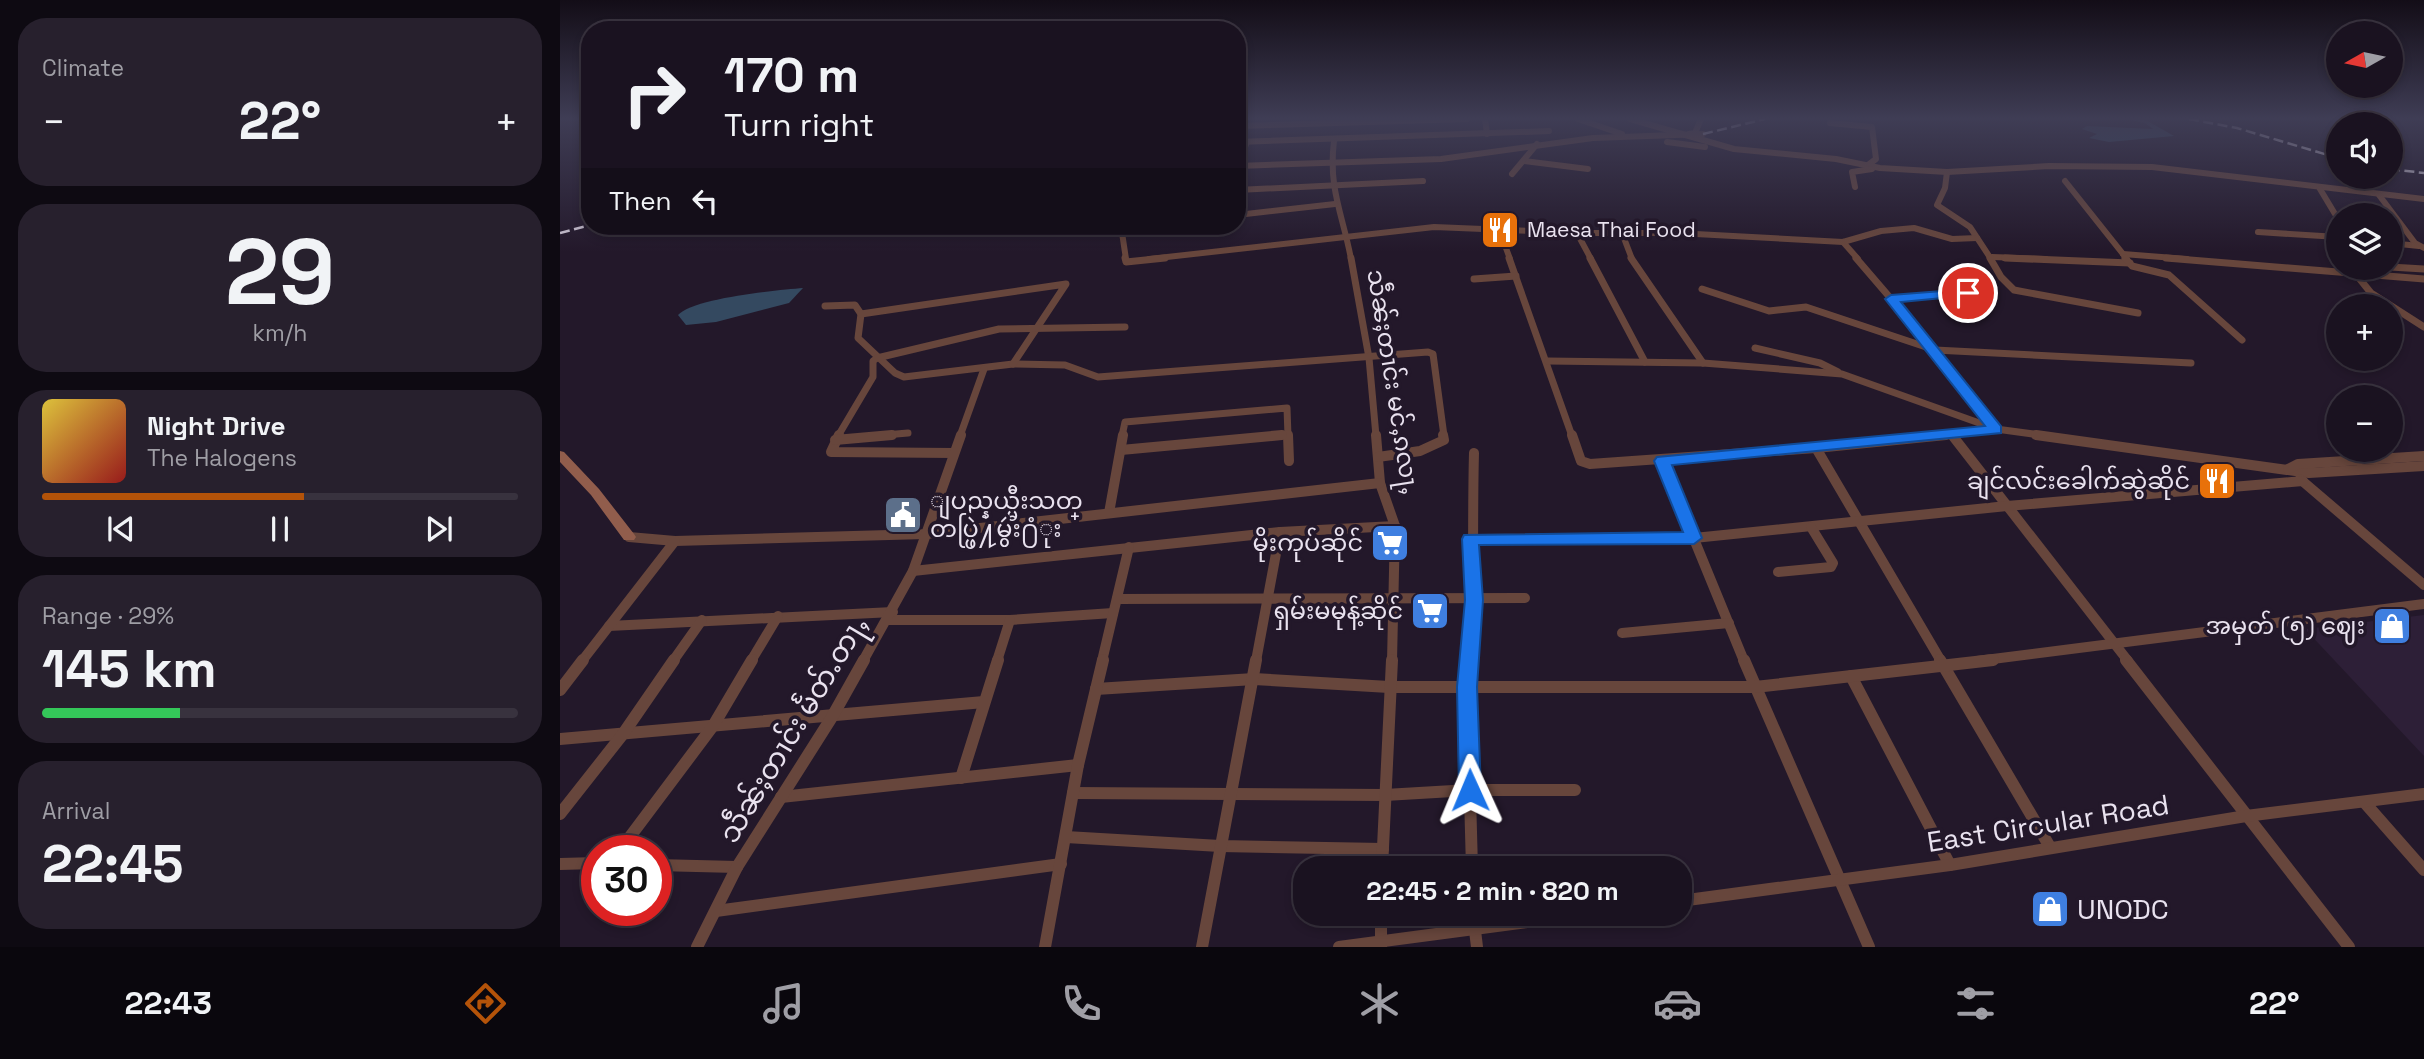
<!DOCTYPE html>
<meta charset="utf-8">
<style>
:root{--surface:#1a1220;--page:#27202d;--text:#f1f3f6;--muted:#9f9ea5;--line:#38323e;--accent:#b45309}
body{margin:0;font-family:"Space Grotesk","Noto Sans Myanmar",sans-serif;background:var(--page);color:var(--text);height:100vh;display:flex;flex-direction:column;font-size:26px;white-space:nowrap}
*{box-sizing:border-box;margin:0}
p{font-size:23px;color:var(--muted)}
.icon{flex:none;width:38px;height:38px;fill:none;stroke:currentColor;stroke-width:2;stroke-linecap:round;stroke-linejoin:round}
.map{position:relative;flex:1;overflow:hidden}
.details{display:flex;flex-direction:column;gap:18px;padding:18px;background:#0e0a12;width:560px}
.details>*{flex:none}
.guide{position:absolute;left:21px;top:21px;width:665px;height:214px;border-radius:28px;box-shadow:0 4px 10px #0003,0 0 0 2px var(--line);background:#1a1220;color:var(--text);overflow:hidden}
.needle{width:46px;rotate:261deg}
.fabs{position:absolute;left:1766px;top:21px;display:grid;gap:14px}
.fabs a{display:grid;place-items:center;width:77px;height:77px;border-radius:50%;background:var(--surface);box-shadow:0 4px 10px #0003,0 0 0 2px var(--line);font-size:35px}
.speed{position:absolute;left:21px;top:835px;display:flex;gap:14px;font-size:35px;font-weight:700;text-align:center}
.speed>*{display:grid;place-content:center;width:91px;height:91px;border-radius:50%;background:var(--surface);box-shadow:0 4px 10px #0003,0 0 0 2px var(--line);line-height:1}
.speed .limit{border:10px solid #d22;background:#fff;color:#111}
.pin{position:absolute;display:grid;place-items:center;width:60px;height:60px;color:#fff;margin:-30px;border:4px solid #fff;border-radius:50%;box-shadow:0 2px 7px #0007}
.me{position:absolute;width:77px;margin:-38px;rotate:359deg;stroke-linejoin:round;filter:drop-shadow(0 0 5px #0008)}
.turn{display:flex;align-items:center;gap:24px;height:147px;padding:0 28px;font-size:32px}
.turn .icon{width:91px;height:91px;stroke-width:2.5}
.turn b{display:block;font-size:49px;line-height:60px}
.then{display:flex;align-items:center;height:66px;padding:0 28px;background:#0003;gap:14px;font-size:26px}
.big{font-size:52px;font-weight:600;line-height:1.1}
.details .widget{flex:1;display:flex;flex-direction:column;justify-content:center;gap:10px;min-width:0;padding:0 24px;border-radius:28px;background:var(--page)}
.details .dial{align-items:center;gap:0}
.dial b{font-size:91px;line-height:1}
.song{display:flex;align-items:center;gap:21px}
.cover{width:84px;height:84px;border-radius:10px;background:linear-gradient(135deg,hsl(50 70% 55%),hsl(0 70% 35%))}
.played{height:7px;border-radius:4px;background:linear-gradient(90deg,var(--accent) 55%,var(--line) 55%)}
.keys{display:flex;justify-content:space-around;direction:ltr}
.heat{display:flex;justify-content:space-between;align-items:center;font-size:38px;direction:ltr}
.charge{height:10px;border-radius:5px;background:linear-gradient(90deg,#34c759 29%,var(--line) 0)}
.trip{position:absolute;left:733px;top:856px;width:399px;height:70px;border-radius:28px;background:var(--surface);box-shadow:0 4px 10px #0003,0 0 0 2px var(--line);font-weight:600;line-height:70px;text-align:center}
.tab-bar{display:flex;height:112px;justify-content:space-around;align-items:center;background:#0a070d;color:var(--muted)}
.tab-bar .icon{width:49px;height:49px}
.tab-bar .selected{color:var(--accent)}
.tab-bar b{font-size:32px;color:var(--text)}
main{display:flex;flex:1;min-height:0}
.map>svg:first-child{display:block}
.built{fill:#2d1f37}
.water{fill:#344960}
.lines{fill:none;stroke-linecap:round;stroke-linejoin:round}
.street-far3{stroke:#67463c;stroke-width:6}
.street-far2{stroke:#67463c;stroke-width:7}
.street-far1{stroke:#67463c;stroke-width:10}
.street{stroke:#67463c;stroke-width:12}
.secondary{fill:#915d4c;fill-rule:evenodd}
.rail{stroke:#d2cad8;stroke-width:2.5;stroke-dasharray:10 4.5;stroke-linecap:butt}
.route{fill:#1a73e8;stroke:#114b97;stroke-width:2}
.labels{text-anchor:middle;stroke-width:7;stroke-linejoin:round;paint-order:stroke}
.far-poi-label{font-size:21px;fill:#e9e2ef;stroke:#23182a;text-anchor:start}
.street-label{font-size:24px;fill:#e9e2ef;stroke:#23182a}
.poi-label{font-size:24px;fill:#e9e2ef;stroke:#23182a;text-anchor:end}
.near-street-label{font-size:28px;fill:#e9e2ef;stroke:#23182a}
.near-poi-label{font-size:28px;fill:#e9e2ef;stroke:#23182a;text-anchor:start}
</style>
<main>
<section class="details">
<div class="widget"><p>Climate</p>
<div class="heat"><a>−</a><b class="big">22°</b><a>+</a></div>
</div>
<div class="widget dial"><b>29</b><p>km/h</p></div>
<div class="widget">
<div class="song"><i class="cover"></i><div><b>Night Drive</b><p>The Halogens</p></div></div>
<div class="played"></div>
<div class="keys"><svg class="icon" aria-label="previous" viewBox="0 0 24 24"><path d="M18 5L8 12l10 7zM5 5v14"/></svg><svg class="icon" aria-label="pause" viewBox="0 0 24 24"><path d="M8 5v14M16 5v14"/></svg><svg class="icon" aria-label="next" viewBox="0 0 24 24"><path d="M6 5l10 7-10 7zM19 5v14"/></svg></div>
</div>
<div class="widget"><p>Range · 29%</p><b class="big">145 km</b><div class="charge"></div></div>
<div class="widget"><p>Arrival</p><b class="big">22:45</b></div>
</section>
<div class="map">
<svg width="1864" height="947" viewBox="0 0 1864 947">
<rect width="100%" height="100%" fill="#23182a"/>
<path class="built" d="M1864,615V756L1745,629Z"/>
<g class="water">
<path d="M1564,119H1584L1614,136L1549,142L1529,138L1537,134L1522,129L1527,126L1593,129L1585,123Z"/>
<path d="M243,288L229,303L156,322L126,325L118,315C133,298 218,290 243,288Z"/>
</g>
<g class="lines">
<g class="street-far3">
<path d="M925,119L927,134"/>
<path d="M1018,119L1062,134"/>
<path d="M1070,119L1174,149L1276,159L1320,168L1387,172L1489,166L1592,167L1864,199"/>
<path d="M1270,123L1312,127L1316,159L1308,165"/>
<path d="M677,126L907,119"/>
<path d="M1129,134L1135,133L1141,119"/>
<path d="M774,141C768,189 783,215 791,259"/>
<path d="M677,142L989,131"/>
<path d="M1107,142L1145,147"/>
<path d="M964,161L1028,169"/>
<path d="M677,166L881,159L1033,138L1143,134"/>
<path d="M677,166L687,142"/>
<path d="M1387,172L1385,188L1377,205L1410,227L1431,259"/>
<path d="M952,174L977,144"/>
<path d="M1505,181L1567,259"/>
<path d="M1295,187L1292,172L1312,169"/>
<path d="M1760,189L1778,219"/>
<path d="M677,190L863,181"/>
<path d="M1819,195L1855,243L1864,248"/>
<path d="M677,215L775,204"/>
<path d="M561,226L566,259"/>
<path d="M939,229L950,259"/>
<path d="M254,232L366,226"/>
<path d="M1698,232L1778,237"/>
<path d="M1017,233L1031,259"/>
<path d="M1062,233L1072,259"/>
<path d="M1768,237L1778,250"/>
<path d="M1283,242L1298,259"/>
<path d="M1830,243L1859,246"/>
<path d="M1563,254L1627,259"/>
<path d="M1432,257L1486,259"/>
<path d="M589,259L874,227L1017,233H1117L1283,242L1321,231L1354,228L1392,239L1417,238"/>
</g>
<g class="street-far2">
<path d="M565,258L566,262L605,258"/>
<path d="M791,258L809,358L816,436"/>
<path d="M949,258L1012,436"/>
<path d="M1030,258L1085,362"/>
<path d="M1071,258L1143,363"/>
<path d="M1296,258L1375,350L1434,428"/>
<path d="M1430,258L1441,277L1454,290L1578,313"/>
<path d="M1445,258L1570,263"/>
<path d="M1565,258L1572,266L1609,275L1682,340"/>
<path d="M1606,258L1864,279"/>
<path d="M1830,267L1864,269"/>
<path d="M1791,268L1811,293L1864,327"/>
<path d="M914,279L956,276"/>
<path d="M1142,289L1209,311L1246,307L1375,350L1631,363"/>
<path d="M1331,299L1408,293L1423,305"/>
<path d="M265,306L295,305L301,314L298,338L335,373L344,377L453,364L505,365L538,377L868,352L873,354L884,436"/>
<path d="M301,314L506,284L453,364"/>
<path d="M1195,348L1260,363L1278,372"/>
<path d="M988,361L1143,363L1282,374L1436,429L1488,436"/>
<path d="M278,436L313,377V361L317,358L439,329L565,327"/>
<path d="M313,436L348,433"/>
<path d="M400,436L424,369"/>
<path d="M562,436L565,422L727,408L728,436"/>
<path d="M704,436L728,434"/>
<path d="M1369,436L1430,430"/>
</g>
<g class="street-far1">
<path d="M279,435L271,452L394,453"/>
<path d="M728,435L729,461"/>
<path d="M816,435L820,483L835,526L832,661"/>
<path d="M1012,435L1021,461L1030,464L1256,448L1386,435"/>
<path d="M1392,435L1568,661"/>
<path d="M1476,435L1749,473L1864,466"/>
<path d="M275,440L332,435"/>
<path d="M1256,448L1381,661"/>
<path d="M561,450L722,435"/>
<path d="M818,457L860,451L884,440L883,435"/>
<path d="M1102,461L1184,661"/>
<path d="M1728,469L1738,464L1864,456"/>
<path d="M1740,479L1864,585"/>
<path d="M549,513L563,435"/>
<path d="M69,537L115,541L366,534L820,483"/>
<path d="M911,539L1134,538L1447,506L1743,481"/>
<path d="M353,571L720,532L835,526"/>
<path d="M1218,572L1271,567L1273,563L1251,527"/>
<path d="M557,599L965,598"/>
<path d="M327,620H450L553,613"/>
<path d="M49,626L333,612"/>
<path d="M1062,633L1169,623"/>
<path d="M22,661L115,541"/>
<path d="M113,661L142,620"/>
<path d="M191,661L218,616"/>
<path d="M303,661L353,571L401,435"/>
<path d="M437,661L450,620"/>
<path d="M542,661L569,547"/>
<path d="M696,661L720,532"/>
<path d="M909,661C915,592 912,523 914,453"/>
<path d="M1417,661L1864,604"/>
</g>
<g class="street">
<path d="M909,660L907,687L912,868"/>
<path d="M1184,660L1309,947"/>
<path d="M1380,660L1490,847"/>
<path d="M1566,660L1789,947"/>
<path d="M1291,676L1390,865"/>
<path d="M536,689L694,679L829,687H1195L1433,660"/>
<path d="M0,690L23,660"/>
<path d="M0,739L424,702"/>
<path d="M401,778L438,660"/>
<path d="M513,793L825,795L910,790H1015"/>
<path d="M221,797L518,765"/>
<path d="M1805,803L1864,870"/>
<path d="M0,814L63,734L114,660"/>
<path d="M506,837L660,846L823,849"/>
<path d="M60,850L153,726L192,660"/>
<path d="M0,864L37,863"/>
<path d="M96,865L177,867"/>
<path d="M822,868L832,660"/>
<path d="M1120,901L1390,865L1686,816L1864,794"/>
<path d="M156,911L501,864"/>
<path d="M821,914V947"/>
<path d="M913,914L917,947"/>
<path d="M137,947L177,867L272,717L304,660"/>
<path d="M485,947L518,765L543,660"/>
<path d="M642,947L696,660"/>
<path d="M779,947L1027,914"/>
</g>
<path class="secondary" d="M0,451L4,452L39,489L74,534L76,537L74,540H64L31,495L0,462Z"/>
<g class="rail">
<path d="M1629,119L1677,128L1778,158"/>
<path d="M1143,134L1205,119"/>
<path d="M1830,169L1864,173"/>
<path d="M0,233L30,225"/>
</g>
</g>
<linearGradient id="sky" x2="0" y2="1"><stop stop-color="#130d17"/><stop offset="0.47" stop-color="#3f3d55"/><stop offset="1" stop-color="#3f3d55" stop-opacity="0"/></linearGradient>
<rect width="1864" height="252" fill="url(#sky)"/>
<path class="route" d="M1408,289L1413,290V295L1341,302L1441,426V433L1112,465L1142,538L1134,544L919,545L923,600L917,687L921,790L917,796L910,799L902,796L899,790L897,687L905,600L902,539L904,535L1123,532L1094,461L1097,457L1425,426L1325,299L1331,295Z"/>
<defs>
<symbol id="restaurant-square" viewBox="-11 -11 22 22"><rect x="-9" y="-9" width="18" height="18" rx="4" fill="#e8710a" stroke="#23182a"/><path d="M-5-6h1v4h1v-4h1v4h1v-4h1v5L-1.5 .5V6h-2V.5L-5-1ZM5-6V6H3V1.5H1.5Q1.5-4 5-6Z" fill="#fff"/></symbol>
<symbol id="civic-square" viewBox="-11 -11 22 22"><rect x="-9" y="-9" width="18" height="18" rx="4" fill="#5c6f8a" stroke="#23182a"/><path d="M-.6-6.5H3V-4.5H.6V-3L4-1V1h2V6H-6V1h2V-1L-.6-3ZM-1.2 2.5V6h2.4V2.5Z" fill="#fff"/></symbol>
<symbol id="supermarket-square" viewBox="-11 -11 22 22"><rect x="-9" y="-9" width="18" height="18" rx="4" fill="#3f7fe0" stroke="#23182a"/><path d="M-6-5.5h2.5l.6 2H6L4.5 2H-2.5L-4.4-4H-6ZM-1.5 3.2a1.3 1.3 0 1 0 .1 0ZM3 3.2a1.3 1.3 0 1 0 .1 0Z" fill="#fff"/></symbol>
<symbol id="shop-square" viewBox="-11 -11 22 22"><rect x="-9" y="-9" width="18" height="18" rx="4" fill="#3f7fe0" stroke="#23182a"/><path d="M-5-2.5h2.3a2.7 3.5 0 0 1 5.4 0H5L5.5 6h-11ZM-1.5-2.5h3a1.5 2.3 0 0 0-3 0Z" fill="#fff"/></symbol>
</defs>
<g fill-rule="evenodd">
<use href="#restaurant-square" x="918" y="208" width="44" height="44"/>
<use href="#restaurant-square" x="1635" y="459" width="44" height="44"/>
<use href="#civic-square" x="321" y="493" width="44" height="44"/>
<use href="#supermarket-square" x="808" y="521" width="44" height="44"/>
<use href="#supermarket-square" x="848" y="589" width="44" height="44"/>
<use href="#shop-square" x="1810" y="604" width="44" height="44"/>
<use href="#shop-square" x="1468" y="887" width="44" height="44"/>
</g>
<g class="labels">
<g class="far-poi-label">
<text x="967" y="237">Maesa Thai Food</text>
</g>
<g class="street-label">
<text transform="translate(833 382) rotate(81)" y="8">သဵၼ်ႈတၢင်း မင်ႇၵလႃႇ</text>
</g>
<g class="poi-label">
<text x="1630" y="489">ချင်လင်းခေါက်ဆွဲဆိုင်</text>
<text x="370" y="509" text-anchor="start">ျပည္နယ္မီးသတ္<tspan x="370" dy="28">တပ္ဖြဲ႔မွဴး႐ံုး</tspan></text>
<text x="803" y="551">မိုးကုပ်ဆိုင်</text>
<text x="843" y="619">ရှမ်းမမုန့်ဆိုင်</text>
<text x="1805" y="634">အမှတ် (၅) ဈေး</text>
</g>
<g class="near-street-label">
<text transform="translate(233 729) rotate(-59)" y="10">သဵၼ်ႈတၢင်း မႅတ်ႉတႃႇ</text>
<text transform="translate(1488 823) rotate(-9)" y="10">East Circular Road</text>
</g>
<g class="near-poi-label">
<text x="1517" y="919">UNODC</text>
</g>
</g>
</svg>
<div class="fabs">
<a><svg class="needle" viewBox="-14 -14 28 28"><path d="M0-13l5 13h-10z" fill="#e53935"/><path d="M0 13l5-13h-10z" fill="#9f9ea5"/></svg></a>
<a><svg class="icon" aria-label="sound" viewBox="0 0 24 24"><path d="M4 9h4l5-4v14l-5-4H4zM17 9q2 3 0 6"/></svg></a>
<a><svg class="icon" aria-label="layers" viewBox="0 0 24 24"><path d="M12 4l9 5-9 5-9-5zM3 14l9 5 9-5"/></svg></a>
<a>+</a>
<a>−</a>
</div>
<div class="speed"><div class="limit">30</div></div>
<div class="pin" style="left:1408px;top:293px;background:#d93025"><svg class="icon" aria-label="arrive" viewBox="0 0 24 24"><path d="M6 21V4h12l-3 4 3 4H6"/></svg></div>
<svg class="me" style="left:910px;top:790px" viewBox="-20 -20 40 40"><path d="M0-17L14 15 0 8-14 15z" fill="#1a73e8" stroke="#fff" stroke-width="4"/></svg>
<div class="trip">22:45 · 2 min · 820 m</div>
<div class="guide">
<div class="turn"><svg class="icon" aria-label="right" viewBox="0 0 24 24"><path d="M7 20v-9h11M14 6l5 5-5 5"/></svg><div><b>170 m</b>Turn right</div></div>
<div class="then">Then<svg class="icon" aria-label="left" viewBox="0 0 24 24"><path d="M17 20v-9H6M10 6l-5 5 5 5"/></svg></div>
</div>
</div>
</main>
<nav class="tab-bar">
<b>22:43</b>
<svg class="icon selected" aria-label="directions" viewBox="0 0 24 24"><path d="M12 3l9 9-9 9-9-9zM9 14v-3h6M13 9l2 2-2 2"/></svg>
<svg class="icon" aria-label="music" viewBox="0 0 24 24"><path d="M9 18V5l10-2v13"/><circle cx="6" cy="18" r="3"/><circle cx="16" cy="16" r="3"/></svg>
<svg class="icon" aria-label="phone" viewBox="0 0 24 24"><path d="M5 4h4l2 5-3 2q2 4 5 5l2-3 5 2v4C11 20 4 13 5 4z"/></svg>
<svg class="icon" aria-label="climate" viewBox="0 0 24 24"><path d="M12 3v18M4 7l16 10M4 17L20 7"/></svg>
<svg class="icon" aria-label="car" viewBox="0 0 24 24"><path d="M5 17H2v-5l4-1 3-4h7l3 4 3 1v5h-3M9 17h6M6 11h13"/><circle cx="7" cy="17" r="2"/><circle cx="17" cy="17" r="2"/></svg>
<svg class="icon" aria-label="filters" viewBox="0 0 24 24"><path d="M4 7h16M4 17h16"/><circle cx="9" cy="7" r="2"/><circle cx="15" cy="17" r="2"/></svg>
<b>22°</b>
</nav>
